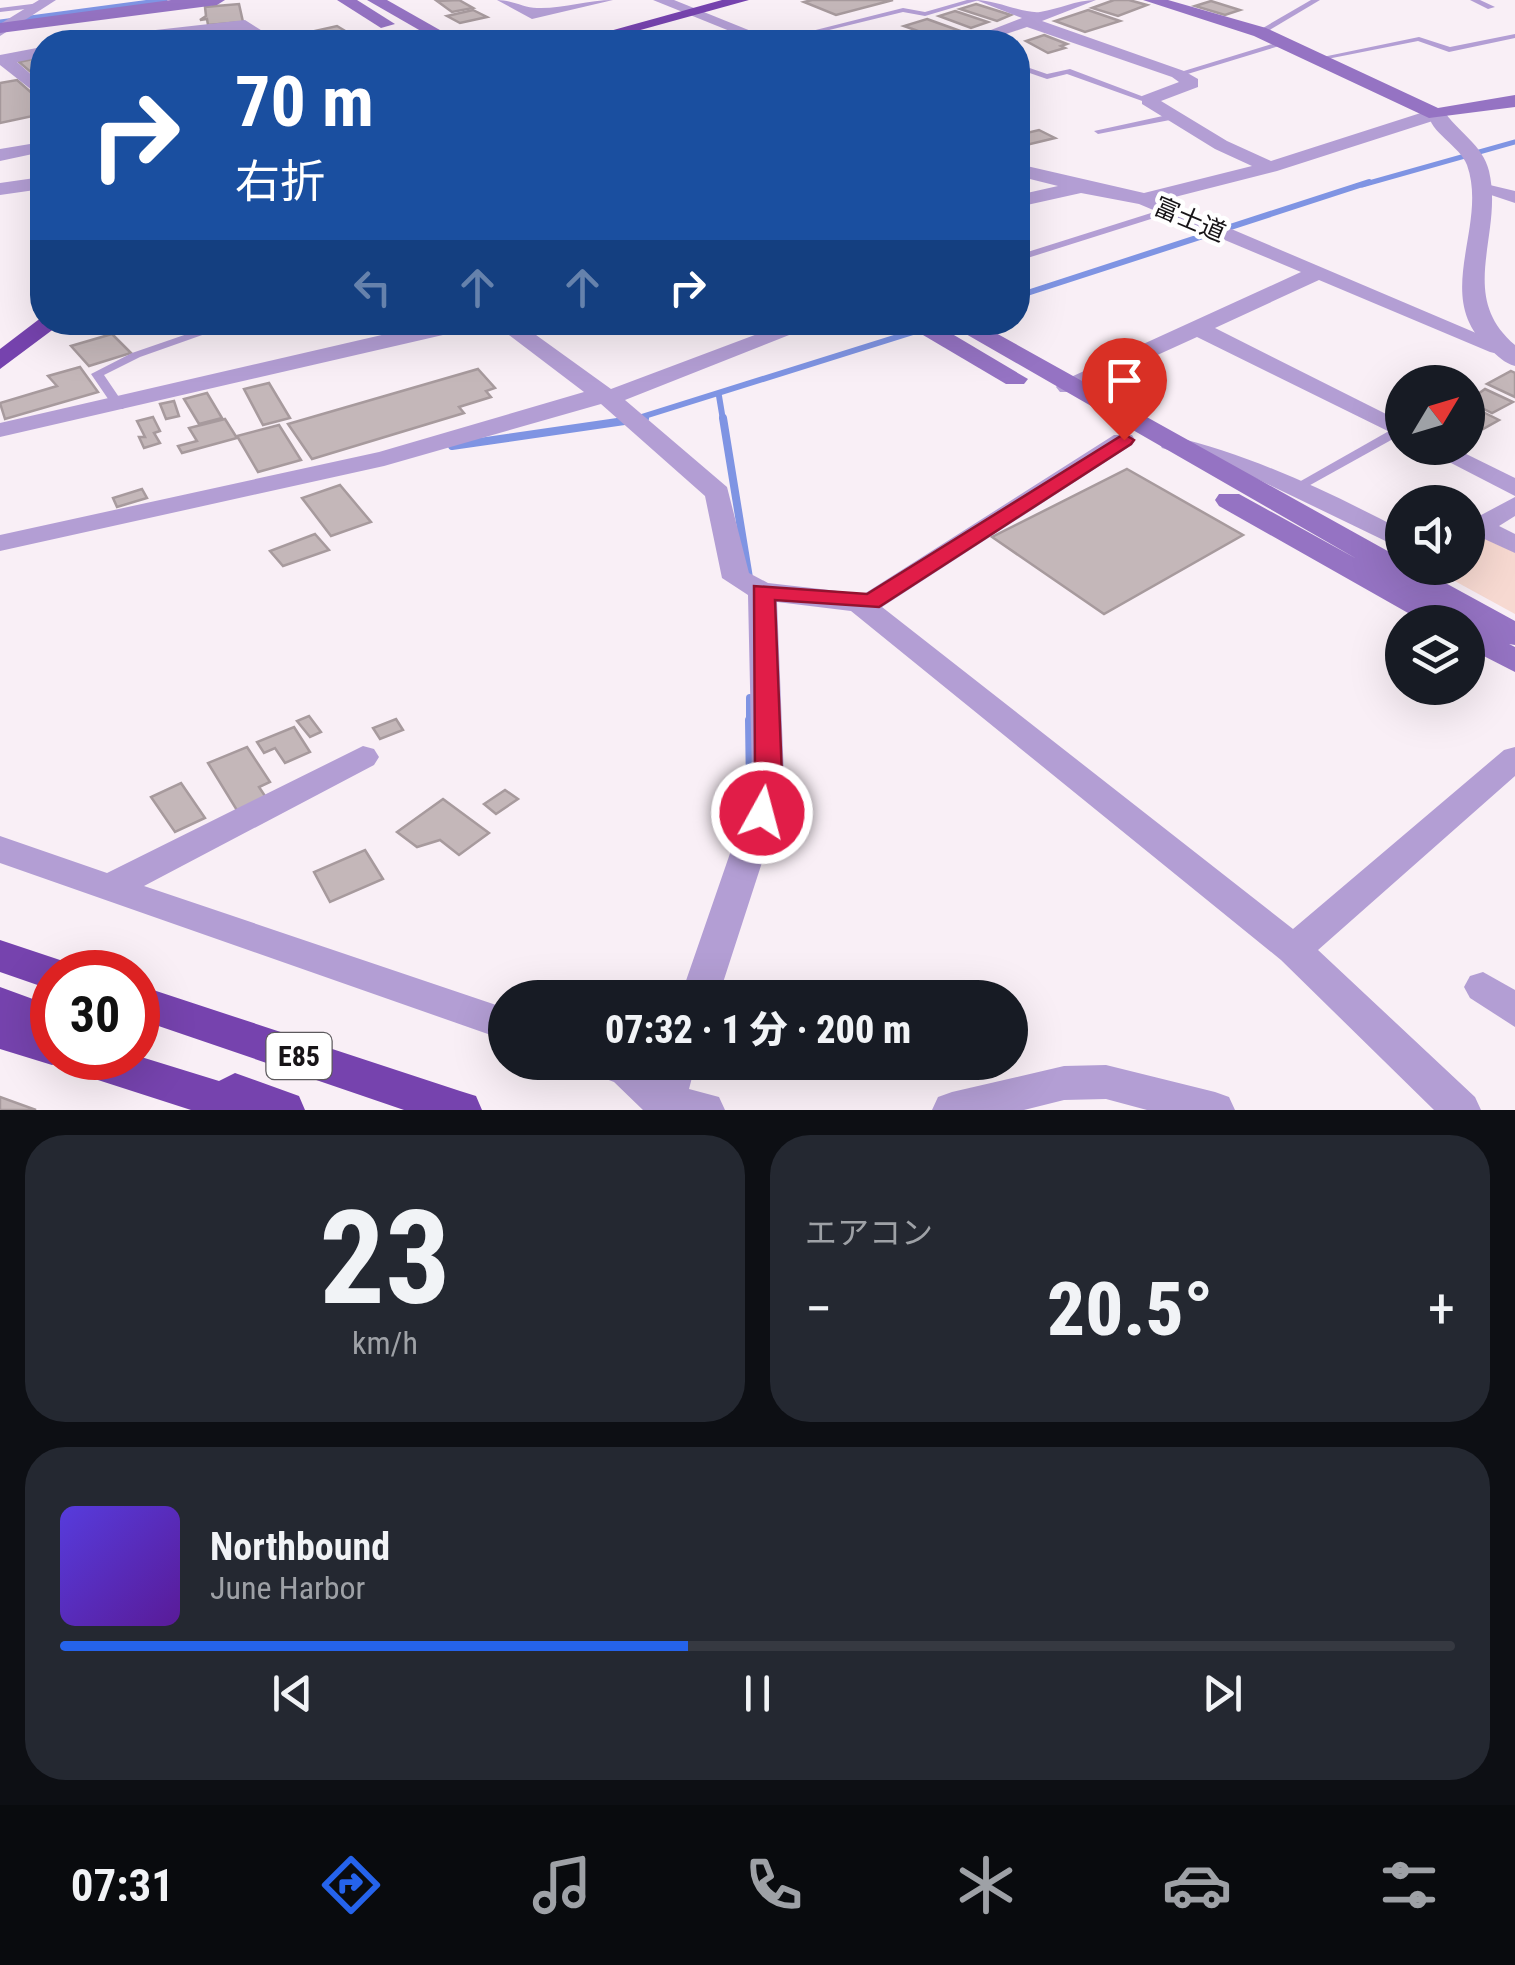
<!DOCTYPE html>
<html lang="ja">
<meta charset="utf-8">
<style>
:root{--surface:#171b24;--page:#242831;--text:#f1f3f6;--muted:#9ea1a6;--line:#363941;--accent:#2563eb}
body{margin:0;font-family:"Roboto Condensed","Noto Sans JP",sans-serif;background:var(--page);color:var(--text);height:100vh;display:flex;flex-direction:column;font-size:38px;white-space:nowrap}
*{box-sizing:border-box;margin:0}
p{font-size:32px;color:var(--muted)}
.icon{flex:none;width:55px;height:55px;fill:none;stroke:currentColor;stroke-width:2;stroke-linecap:round;stroke-linejoin:round}
.map{position:relative;height:1110px;overflow:hidden}
.drawer{display:flex;flex-direction:column;gap:25px;padding:25px;background:#0d0f14;flex:1}
.drawer>*{flex:none}
.top-card{position:absolute;left:30px;top:30px;width:1000px;height:305px;border-radius:40px;box-shadow:0 10px 40px #0002;background:#1a4fa0;color:#fff;overflow:hidden}
.needle{width:65px;rotate:52deg}
.tools{position:absolute;left:1385px;top:365px;display:grid;gap:20px}
.tools a{display:grid;place-items:center;width:100px;height:100px;border-radius:50%;background:var(--surface);box-shadow:0 10px 40px #0002;font-size:50px}
.speed{position:absolute;left:30px;top:950px;display:flex;gap:20px;font-size:50px;font-weight:700;text-align:center}
.speed>*{display:grid;place-content:center;width:130px;height:130px;border-radius:50%;background:var(--surface);box-shadow:0 10px 40px #0002;line-height:1}
.speed .limit{border:15px solid #d22;background:#fff;color:#111}
.pin{position:absolute;display:grid;place-items:center;width:85px;height:85px;color:#fff;margin:-102px -42px;border-radius:50% 50% 50% 0;rotate:-45deg;box-shadow:0 0 10px #0007}
.pin .icon{rotate:45deg}
.me{position:absolute;width:110px;margin:-55px;rotate:7deg;stroke-linejoin:round;filter:drop-shadow(0 0 8px #0008)}
.turn{display:flex;align-items:center;gap:35px;height:210px;padding:0 40px;font-size:45px}
.turn .icon{width:130px;height:130px;stroke-width:2.5}
.turn b{display:block;font-size:70px;line-height:85px}
.lanes{display:flex;align-items:center;height:95px;padding:0 40px;background:#0003;justify-content:center;gap:50px;direction:ltr}
.lanes .off{opacity:.35}
.big{font-size:75px;font-weight:800;line-height:1.1}
.drawer .card{flex:1;display:flex;flex-direction:column;justify-content:center;gap:15px;min-width:0;padding:0 35px;border-radius:40px;background:var(--page)}
.drawer .dial{align-items:center;gap:0}
.dial b{font-size:130px;line-height:1}
.song{display:flex;align-items:center;gap:30px}
.cover{width:120px;height:120px;border-radius:15px;background:linear-gradient(135deg,hsl(250 70% 55%),hsl(270 70% 35%))}
.played{height:10px;border-radius:5px;background:linear-gradient(90deg,var(--accent) 45%,var(--line) 45%)}
.keys{display:flex;justify-content:space-around;direction:ltr}
.heat{display:flex;justify-content:space-between;align-items:center;font-size:55px;direction:ltr}
.drawer .tiles{flex:1;display:grid;gap:25px;grid-template-columns:1fr 1fr}
.card:last-child{grid-column:span 2}
.trip{position:absolute;left:488px;top:980px;width:540px;height:100px;border-radius:50px;background:var(--surface);box-shadow:0 10px 40px #0002;font-weight:800;line-height:100px;text-align:center}
.tabs{display:flex;height:160px;justify-content:space-around;align-items:center;background:#090b0e;color:var(--muted)}
.tabs .icon{width:70px;height:70px}
.tabs .current{color:var(--accent)}
.tabs b{font-size:45px;color:var(--text)}
.map>svg:first-child{display:block}
.green{fill:#f7d9d1}
.lines{fill:none;stroke-linecap:round;stroke-linejoin:round}
.stream-far3{stroke:#7f94e3;stroke-width:5}
.stream-far2{stroke:#7f94e3;stroke-width:6}
.stream-far1{stroke:#7f94e3;stroke-width:8}
.stream{stroke:#7f94e3;stroke-width:10}
.building{fill:#c4b7b9;stroke:#a79a9d;stroke-width:2.5}
.service{fill:#b39ed4;fill-rule:evenodd}
.minor{fill:#b39ed4;fill-rule:evenodd}
.tertiary{fill:#b39ed4;fill-rule:evenodd}
.secondary{fill:#9573c3;fill-rule:evenodd}
.trunk{fill:#7643ae;fill-rule:evenodd}
.route{fill:#e11d48;stroke:#92132f;stroke-width:2.5}
.labels{text-anchor:middle;stroke-width:9;stroke-linejoin:round;paint-order:stroke}
.far-street-label{font-size:25px;fill:#171417;stroke:#fff}
.shield{fill:#fff;stroke:#5d5a5d;stroke-width:2.5}
.shield-label{font-size:28px;font-weight:bold;fill:#171417}
</style>
<div class="map">
<svg width="1515" height="1110" viewBox="0 0 1515 1110">
<rect width="100%" height="100%" fill="#f9eff6"/>
<path class="green" d="M1482,533L1515,550V614L1431,568H1468V542Z"/>
<g class="lines">
<g class="stream-far3">
<path d="M0,22L165,0"/>
<path d="M1362,185L1515,142"/>
</g>
<g class="stream-far2">
<path d="M1018,296L1369,182"/>
<path d="M719,396L723,420"/>
<path d="M632,420L945,322"/>
</g>
<g class="stream-far1">
<path d="M723,418L750,584"/>
<path d="M452,446L645,418"/>
<path d="M750,698V723"/>
</g>
<path class="stream" d="M750,720L751,789"/>
</g>
<g class="building">
<path d="M459,0L473,8L452,12L437,1Z"/>
<path d="M812,0H893L836,15L804,2Z"/>
<path d="M1114,0H1129L1147,5L1118,16L1092,8Z"/>
<path d="M1211,1L1240,10L1225,15L1195,6Z"/>
<path d="M239,4L243,22L208,25L207,19L200,20L206,16L205,7Z"/>
<path d="M976,4L1011,15L997,21L960,9Z"/>
<path d="M473,10L487,17L460,23L447,16Z"/>
<path d="M1088,10L1120,21L1085,32L1055,21Z"/>
<path d="M955,11L988,22L971,28L939,16Z"/>
<path d="M927,19L963,32L940,39L904,26Z"/>
<path d="M337,26L355,37L332,42L279,39Z"/>
<path d="M867,32L897,42H836Z"/>
<path d="M721,35L738,42H690L699,37Z"/>
<path d="M1044,35L1067,44L1061,46L1065,48L1048,53L1026,41Z"/>
<path d="M42,57V72L33,74L19,62Z"/>
<path d="M17,80L42,102V114L0,123V83Z"/>
<path d="M1039,130L1055,138L1018,147V135Z"/>
<path d="M112,334L131,353L89,366L71,346Z"/>
<path d="M80,367L98,392L5,419L0,403L57,386L48,376Z"/>
<path d="M478,369L495,388L486,391L491,397L459,407L464,413L312,459L288,424Z"/>
<path d="M1511,371L1515,373V397L1487,384Z"/>
<path d="M269,383L290,418L263,425L244,389Z"/>
<path d="M1485,389L1513,402L1492,413L1468,401Z"/>
<path d="M207,393L222,418L199,424L184,399Z"/>
<path d="M174,401L179,416L166,419L160,404Z"/>
<path d="M1481,411L1499,420L1483,429L1468,421Z"/>
<path d="M153,417L160,431L154,433L160,443L144,448L139,437H145L137,421Z"/>
<path d="M225,419L237,438L182,453L178,446L197,441L189,428Z"/>
<path d="M279,425L301,460L258,472L237,436Z"/>
<path d="M1127,469L1243,535L1104,614L992,537Z"/>
<path d="M340,485L371,522L331,536L302,498Z"/>
<path d="M142,489L147,498L117,507L113,498Z"/>
<path d="M315,534L329,550L283,566L270,551Z"/>
<path d="M309,716L321,732L310,737L297,721Z"/>
<path d="M396,719L403,730L380,739L373,728Z"/>
<path d="M294,727L310,752L285,763L275,748L264,753L257,742Z"/>
<path d="M247,747L270,782L259,787L267,799L238,812L208,763Z"/>
<path d="M181,783L205,818L175,832L151,797Z"/>
<path d="M505,790L518,799L496,814L484,804Z"/>
<path d="M443,799L489,833L459,855L440,840L417,847L397,832Z"/>
<path d="M365,850L383,879L330,902L314,872Z"/>
<path d="M0,1097L36,1110H0Z"/>
</g>
<g class="lines">
<g class="service">
<path d="M967,0H979L925,16L903,12L780,42H768L903,8L925,12Z"/>
<path d="M1311,0H1320L1263,34L1256,32Z"/>
<path d="M1470,0H1480L1495,7L1488,9Z"/>
<path d="M40,3L44,5L43,7L0,12V8Z"/>
<path d="M1515,34V38L1449,52L1418,41L1317,61L1313,59L1419,37L1450,47Z"/>
<path d="M1282,41L1289,43L1181,76L1174,74Z"/>
<path d="M1018,64L1047,74L1070,69L1152,100L1145,102L1067,74L1047,79L1018,69Z"/>
<path d="M1172,114L1176,117L1175,119L1098,134L1094,131Z"/>
<path d="M1170,207L1175,210L1173,212L1018,261V255Z"/>
<path d="M222,322H239L140,357L104,375L125,406L123,409H115L91,374L132,353Z"/>
<path d="M1396,427H1402V434L1303,489H1293L1292,486Z"/>
</g>
<g class="minor">
<path d="M39,0H56L0,36V24Z"/>
<path d="M497,0C512,0 524,8 537,8C562,9 588,0 613,0L532,19Z"/>
<path d="M653,0H674L778,42H757Z"/>
<path d="M976,0C996,0 1024,14 1040,12C1060,9 1075,0 1096,0L1042,21L1184,71L1198,79V87L1161,101L1227,141L1271,161L1430,110H1442V118L1277,171L1163,200L1509,347L1498,354L1490,352L1319,280L1215,328L1402,422V438L1197,337L1076,392H1060L1056,387L1060,382L1301,272L1139,204L1081,193L1018,207V195L1058,186L1018,176V164L1144,193L1252,166L1215,149L1142,104V96L1179,82L1172,77L1027,27L982,42H960L1022,18Z"/>
<path d="M245,20L280,42C262,43 252,30 236,31C185,33 136,45 85,42L93,37Z"/>
<path d="M42,47V57L17,62L42,84V98L0,65V55Z"/>
<path d="M42,142V152L0,161V149Z"/>
<path d="M42,177V189L0,195V183Z"/>
<path d="M1473,181L1515,191V203L1473,189Z"/>
<path d="M438,322H480L469,329L0,437V423Z"/>
<path d="M492,322H518L611,389L789,322H822L625,400L727,487L749,573L768,583L864,594L1114,435H1132L1135,440L1132,445L882,607L1293,929L1504,750L1515,747V776L1318,950L1475,1097L1481,1110H1434L1281,960L851,611L777,602L784,777L778,813L718,998H680L744,813L752,777L748,595L722,578L705,496L601,404L384,466L0,551V535L379,452L584,392Z"/>
<path d="M1171,436C1254,456 1327,491 1402,530V549L1253,477L1162,448L1159,443L1162,438Z"/>
<path d="M1422,448H1454L1515,478V496Z"/>
<path d="M1515,497V516L1499,526L1515,534V553L1480,537L1468,541V522Z"/>
<path d="M363,746L374,749L379,757L374,765L144,886L505,1008V1040L0,863V836L107,873Z"/>
<path d="M1483,972L1515,990V1027L1470,998L1464,987L1470,976Z"/>
<path d="M588,1062H647L655,1070L657,1062H696L689,1089L719,1097L725,1110H643L614,1082L593,1074Z"/>
<path d="M1106,1065L1215,1092L1229,1097L1235,1110H1147L1106,1099L1064,1100L1024,1110H932L938,1097L952,1092L1064,1066Z"/>
</g>
<path class="tertiary" d="M1429,110H1443C1457,131 1483,145 1489,171C1504,235 1456,295 1515,345V366C1504,363 1498,356 1490,349C1430,298 1489,227 1467,165C1460,145 1425,130 1429,110Z"/>
<g class="secondary">
<path d="M171,0H225L217,5L0,33V23Z"/>
<path d="M337,0H357L395,24L381,28Z"/>
<path d="M367,0H387L461,42H440Z"/>
<path d="M1143,0H1168L1266,28L1438,108L1515,95V107L1429,118L1254,36Z"/>
<path d="M901,322H932L1028,379L1024,384H1006Z"/>
<path d="M945,322H976L1402,559V568H1418L1515,621V645L1509,644L1515,647V672L1468,648V624L1474,625L1460,617L1463,622H1424L1219,506L1215,500L1219,494H1239L1357,559Z"/>
</g>
<g class="trunk">
<path d="M722,0H749L597,42H570Z"/>
<path d="M42,317V322H63L0,369V349Z"/>
<path d="M0,940L66,962L71,972H52V990L0,972Z"/>
<path d="M138,985L460,1091L476,1096L482,1110H404L138,1019Z"/>
<path d="M0,987L52,1006V1058L138,1056L219,1081L235,1073L299,1096L305,1110H191L70,1071L65,1060L52,1065L0,1049Z"/>
</g>
</g>
<path class="route" d="M1124,434L1134,440L1131,444L879,607L775,600L782,777L771,820H752L748,813L755,777L754,586L867,594Z"/>
<g class="labels">
<g class="far-street-label">
<text transform="translate(1190 219) rotate(23)" y="9">富士道</text>
</g>
<rect class="shield" x="266.5" y="1033" width="65" height="46" rx="8"/>
<g class="shield-label">
<text x="299" y="1066">E85</text>
</g>
</g>
</svg>
<div class="tools">
<a><svg class="needle" viewBox="-14 -14 28 28"><path d="M0-13l5 13h-10z" fill="#e53935"/><path d="M0 13l5-13h-10z" fill="#9ea1a6"/></svg></a>
<a><svg class="icon" aria-label="sound" viewBox="0 0 24 24"><path d="M4 9h4l5-4v14l-5-4H4zM17 9q2 3 0 6"/></svg></a>
<a><svg class="icon" aria-label="layers" viewBox="0 0 24 24"><path d="M12 4l9 5-9 5-9-5zM3 14l9 5 9-5"/></svg></a>
</div>
<div class="speed"><div class="limit">30</div></div>
<div class="pin" style="left:1124px;top:440px;background:#d93025"><svg class="icon" aria-label="arrive" viewBox="0 0 24 24"><path d="M6 21V4h12l-3 4 3 4H6"/></svg></div>
<svg class="me" style="left:762px;top:813px" viewBox="-20 -20 40 40"><circle r="17" fill="#e11d48" stroke="#fff" stroke-width="3"/><path d="M0-11L8 9 0 5-8 9z" fill="#fff"/></svg>
<div class="trip">07:32 · 1 分 · 200 m</div>
<div class="top-card">
<div class="turn"><svg class="icon" aria-label="right" viewBox="0 0 24 24"><path d="M7 20v-9h11M14 6l5 5-5 5"/></svg><div><b>70 m</b>右折</div></div>
<div class="lanes"><svg class="icon off" aria-label="left" viewBox="0 0 24 24"><path d="M17 20v-9H6M10 6l-5 5 5 5"/></svg><svg class="icon off" aria-label="ahead" viewBox="0 0 24 24"><path d="M12 20V5M6 11l6-6 6 6"/></svg><svg class="icon off" aria-label="ahead" viewBox="0 0 24 24"><path d="M12 20V5M6 11l6-6 6 6"/></svg><svg class="icon" aria-label="right" viewBox="0 0 24 24"><path d="M7 20v-9h11M14 6l5 5-5 5"/></svg></div>
</div>
</div>
<section class="drawer">
<div class="tiles">
<div class="card dial"><b>23</b><p>km/h</p></div>
<div class="card"><p>エアコン</p>
<div class="heat"><a>−</a><b class="big">20.5°</b><a>+</a></div>
</div>
<div class="card">
<div class="song"><i class="cover"></i><div><b>Northbound</b><p>June Harbor</p></div></div>
<div class="played"></div>
<div class="keys"><svg class="icon" aria-label="previous" viewBox="0 0 24 24"><path d="M18 5L8 12l10 7zM5 5v14"/></svg><svg class="icon" aria-label="pause" viewBox="0 0 24 24"><path d="M8 5v14M16 5v14"/></svg><svg class="icon" aria-label="next" viewBox="0 0 24 24"><path d="M6 5l10 7-10 7zM19 5v14"/></svg></div>
</div>
</div>
</section>
<nav class="tabs">
<b>07:31</b>
<svg class="icon current" aria-label="directions" viewBox="0 0 24 24"><path d="M12 3l9 9-9 9-9-9zM9 14v-3h6M13 9l2 2-2 2"/></svg>
<svg class="icon" aria-label="music" viewBox="0 0 24 24"><path d="M9 18V5l10-2v13"/><circle cx="6" cy="18" r="3"/><circle cx="16" cy="16" r="3"/></svg>
<svg class="icon" aria-label="phone" viewBox="0 0 24 24"><path d="M5 4h4l2 5-3 2q2 4 5 5l2-3 5 2v4C11 20 4 13 5 4z"/></svg>
<svg class="icon" aria-label="climate" viewBox="0 0 24 24"><path d="M12 3v18M4 7l16 10M4 17L20 7"/></svg>
<svg class="icon" aria-label="car" viewBox="0 0 24 24"><path d="M5 17H2v-5l4-1 3-4h7l3 4 3 1v5h-3M9 17h6M6 11h13"/><circle cx="7" cy="17" r="2"/><circle cx="17" cy="17" r="2"/></svg>
<svg class="icon" aria-label="filters" viewBox="0 0 24 24"><path d="M4 7h16M4 17h16"/><circle cx="9" cy="7" r="2"/><circle cx="15" cy="17" r="2"/></svg>
</nav>
